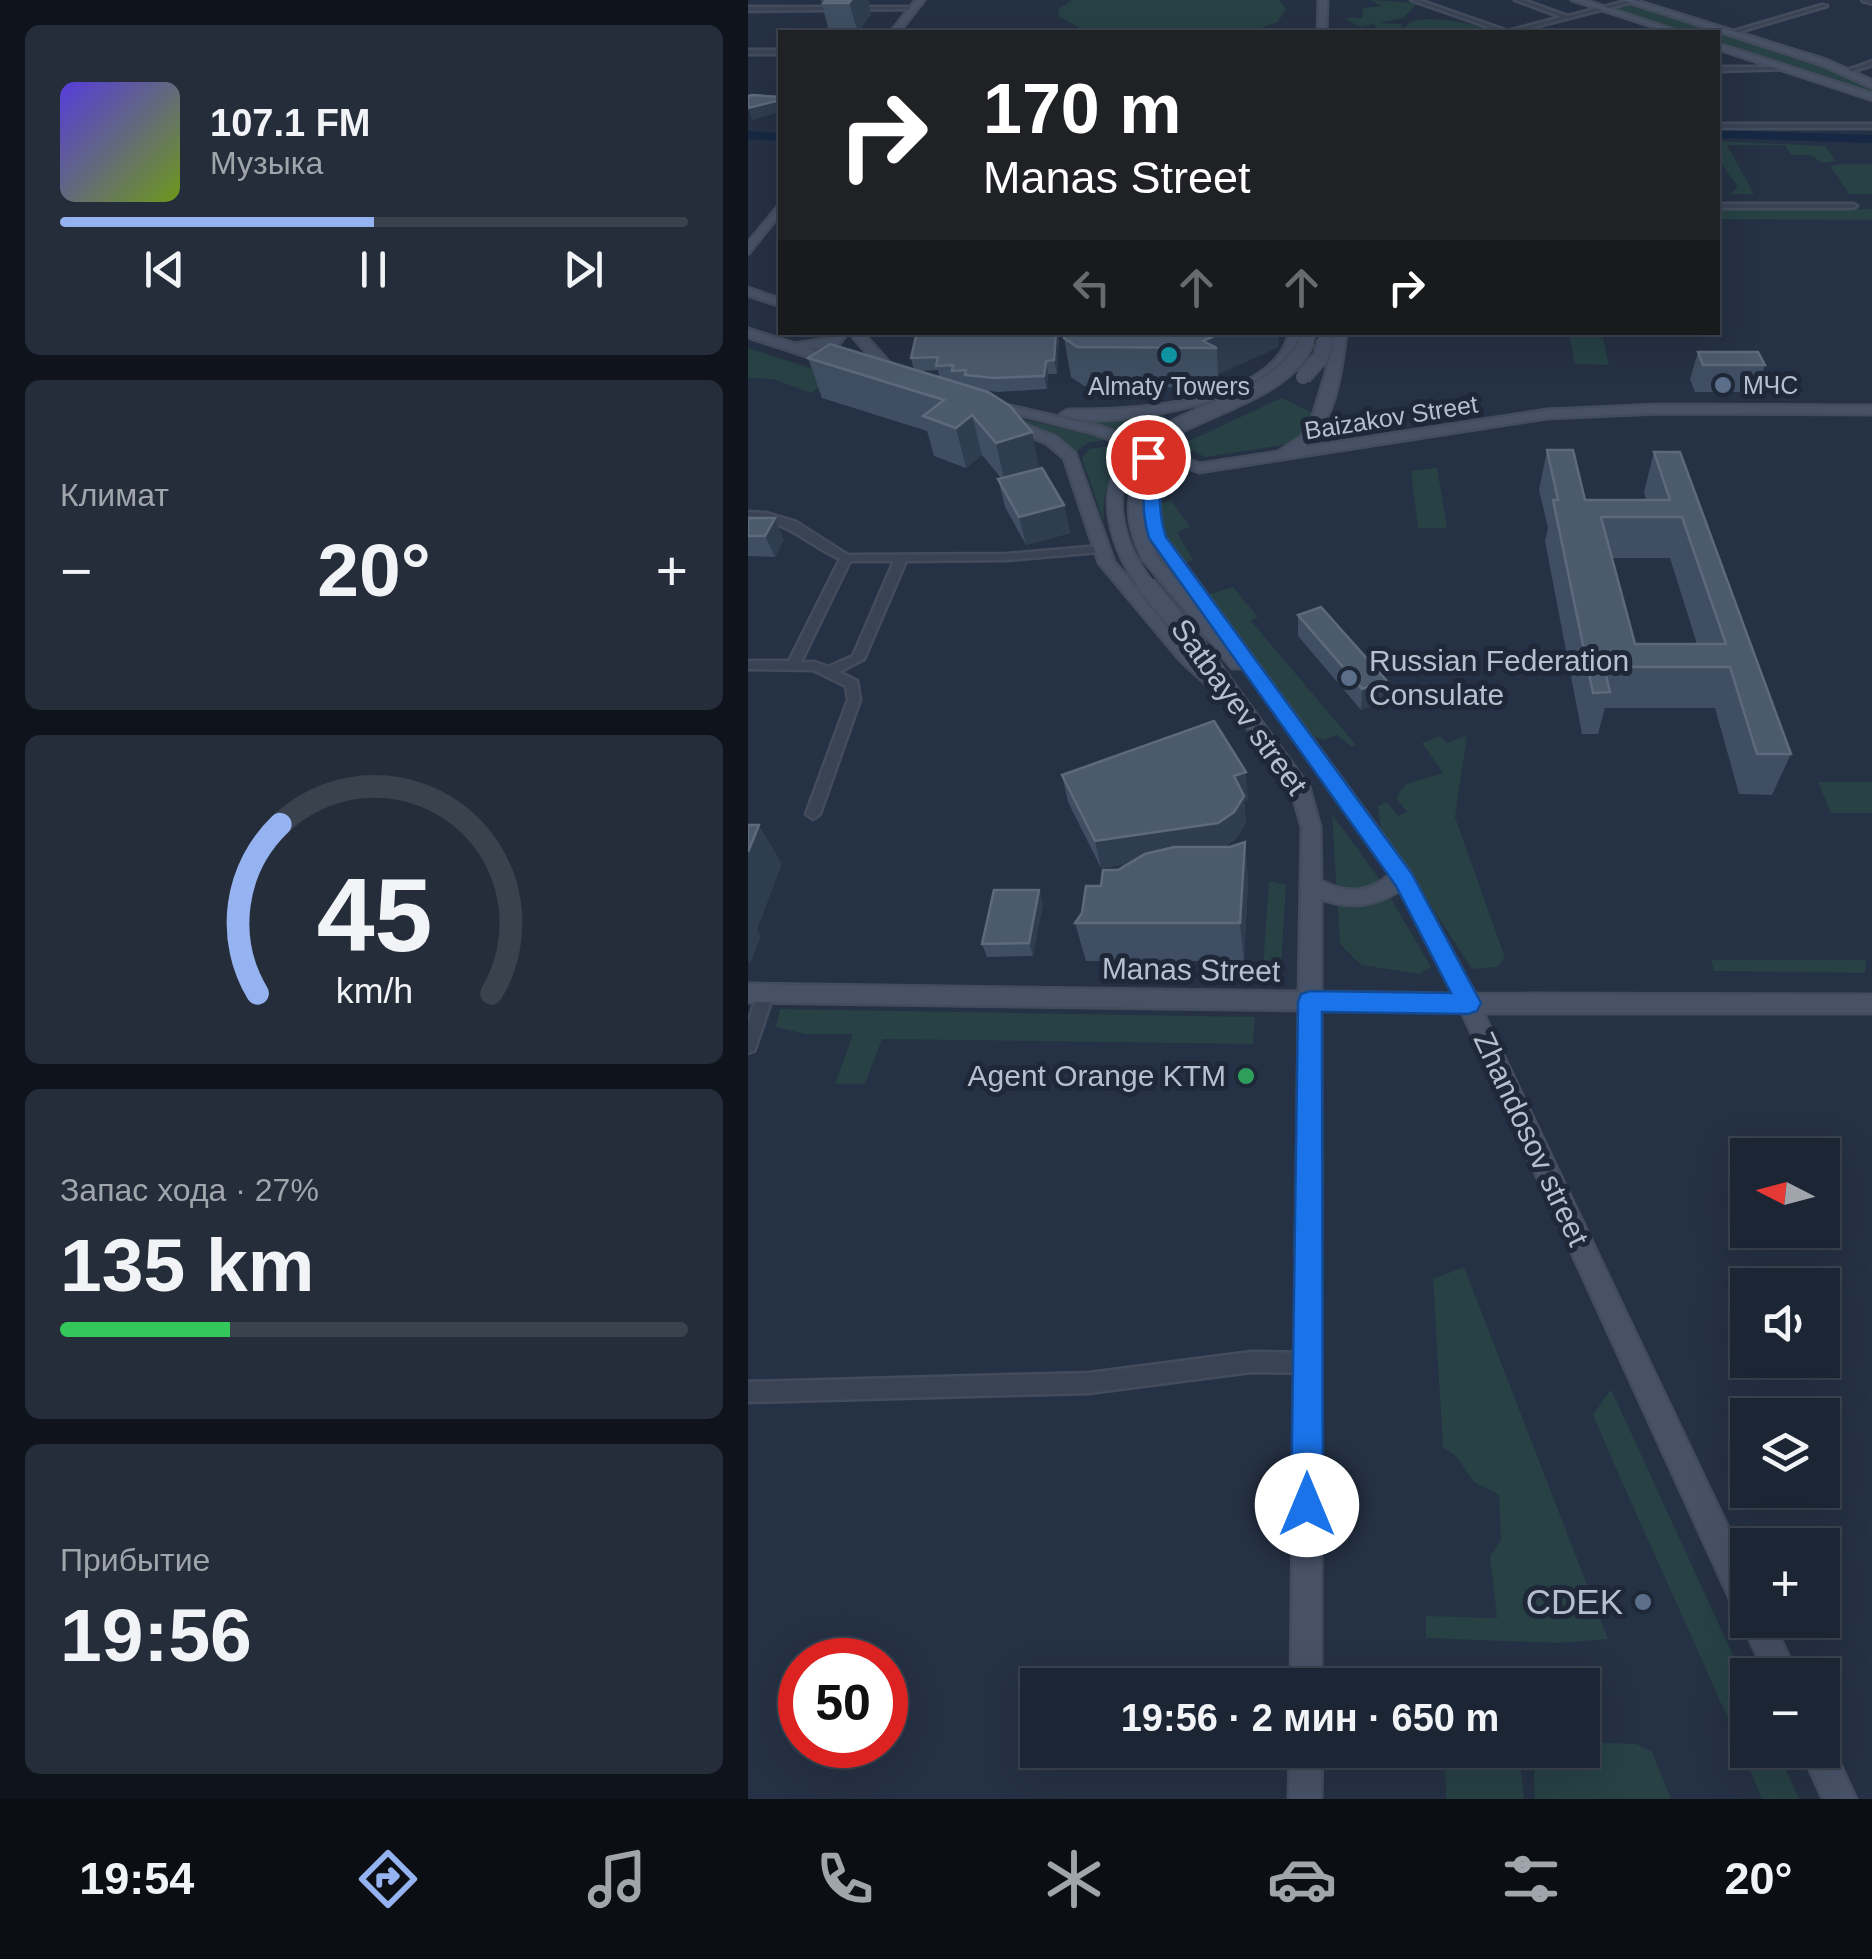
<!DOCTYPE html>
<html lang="ru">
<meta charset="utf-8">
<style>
:root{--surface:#1c2533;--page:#252d3b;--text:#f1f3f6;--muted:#a0a5ac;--line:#3a424e;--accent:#95b2f1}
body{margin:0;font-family:Helvetica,sans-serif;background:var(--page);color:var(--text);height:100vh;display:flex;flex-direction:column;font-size:38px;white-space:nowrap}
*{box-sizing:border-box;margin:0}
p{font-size:32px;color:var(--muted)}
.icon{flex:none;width:55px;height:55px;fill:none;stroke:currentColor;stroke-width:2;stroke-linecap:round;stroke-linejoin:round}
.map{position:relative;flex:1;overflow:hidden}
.drawer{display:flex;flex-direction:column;gap:25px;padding:25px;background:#0f141c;width:748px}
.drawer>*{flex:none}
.guide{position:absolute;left:30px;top:30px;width:942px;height:305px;border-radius:0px;box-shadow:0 10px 40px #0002,0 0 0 2px var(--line);background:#202124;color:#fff;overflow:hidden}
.needle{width:65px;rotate:276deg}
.tools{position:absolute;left:982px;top:1138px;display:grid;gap:20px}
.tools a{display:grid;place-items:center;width:110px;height:110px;border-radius:0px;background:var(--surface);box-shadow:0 10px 40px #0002,0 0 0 2px var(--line);font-size:50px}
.speed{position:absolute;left:30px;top:1638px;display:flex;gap:20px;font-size:50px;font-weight:700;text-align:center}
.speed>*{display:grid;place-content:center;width:130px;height:130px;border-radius:50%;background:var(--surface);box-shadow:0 10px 40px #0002,0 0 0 2px var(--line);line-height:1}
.speed .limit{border:15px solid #d22;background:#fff;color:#111}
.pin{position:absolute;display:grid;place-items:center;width:85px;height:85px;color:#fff;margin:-42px;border:5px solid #fff;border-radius:50%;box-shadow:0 2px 10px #0007}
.me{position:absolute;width:110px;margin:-55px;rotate:0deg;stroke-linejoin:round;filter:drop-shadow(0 0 8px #0008)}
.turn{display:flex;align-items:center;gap:35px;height:210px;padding:0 40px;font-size:45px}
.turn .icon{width:130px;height:130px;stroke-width:2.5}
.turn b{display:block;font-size:70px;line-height:85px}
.lanes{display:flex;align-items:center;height:95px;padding:0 40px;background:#0003;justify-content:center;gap:50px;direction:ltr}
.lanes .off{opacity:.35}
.big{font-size:75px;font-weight:700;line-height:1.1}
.drawer .card{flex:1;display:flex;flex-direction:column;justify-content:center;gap:15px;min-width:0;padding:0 35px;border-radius:15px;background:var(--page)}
.drawer .dial{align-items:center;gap:0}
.dial svg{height:260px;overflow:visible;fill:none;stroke:var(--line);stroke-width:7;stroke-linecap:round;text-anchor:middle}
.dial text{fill:var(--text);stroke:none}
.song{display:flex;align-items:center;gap:30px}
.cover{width:120px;height:120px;border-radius:15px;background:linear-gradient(135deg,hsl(250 70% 55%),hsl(80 70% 35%))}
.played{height:10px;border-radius:5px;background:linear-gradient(90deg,var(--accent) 50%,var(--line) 50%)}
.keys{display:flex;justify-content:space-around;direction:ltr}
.heat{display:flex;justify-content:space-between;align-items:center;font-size:55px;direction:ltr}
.charge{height:15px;border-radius:8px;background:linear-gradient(90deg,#34c759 27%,var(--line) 0)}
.trip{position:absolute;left:272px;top:1668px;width:580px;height:100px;border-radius:0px;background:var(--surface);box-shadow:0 10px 40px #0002,0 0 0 2px var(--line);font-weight:700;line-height:100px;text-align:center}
.tabs{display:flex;height:160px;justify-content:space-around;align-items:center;background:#0b0f14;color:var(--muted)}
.tabs .icon{width:70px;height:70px}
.tabs .active{color:var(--accent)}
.tabs b{font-size:45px;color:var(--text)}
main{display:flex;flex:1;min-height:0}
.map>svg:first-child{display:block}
.green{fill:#274145}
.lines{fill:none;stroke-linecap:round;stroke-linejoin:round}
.river{fill:#162843;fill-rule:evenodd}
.street-casing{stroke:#434c5d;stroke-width:5}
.secondary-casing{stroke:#434c5d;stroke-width:5}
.street{fill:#394353;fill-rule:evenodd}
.secondary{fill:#475267;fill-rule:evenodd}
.secondary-bridge-far2-casing{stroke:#434c5d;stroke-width:14;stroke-linecap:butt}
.secondary-bridge-far1-casing{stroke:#434c5d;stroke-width:18;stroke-linecap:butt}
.secondary-bridge-casing{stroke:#434c5d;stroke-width:22;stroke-linecap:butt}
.secondary-bridge-far2{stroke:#475267;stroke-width:11}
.secondary-bridge-far1{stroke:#475267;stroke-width:14}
.secondary-bridge{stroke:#475267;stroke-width:18}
.wall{fill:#3f4e62;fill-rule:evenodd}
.shaded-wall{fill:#2f3d51}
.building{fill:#4c5a6e;stroke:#5c6a7c;stroke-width:2.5;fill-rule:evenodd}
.route{fill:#1a73e8;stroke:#114b97;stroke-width:2.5}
.culture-dot{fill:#0f9aa8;stroke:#1e2839;stroke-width:4}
.service-dot{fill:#5c6f8a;stroke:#1e2839;stroke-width:4}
.leisure-dot{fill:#2e9e5b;stroke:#1e2839;stroke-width:4}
.labels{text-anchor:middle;stroke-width:10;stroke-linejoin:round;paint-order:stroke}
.far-poi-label{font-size:25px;fill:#b6bfcd;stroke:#1e2839;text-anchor:start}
.far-street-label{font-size:25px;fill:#b6bfcd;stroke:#1e2839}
.poi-label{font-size:30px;fill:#b6bfcd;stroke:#1e2839;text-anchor:start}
.street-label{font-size:30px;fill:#b6bfcd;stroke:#1e2839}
.near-poi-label{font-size:35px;fill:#b6bfcd;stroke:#1e2839;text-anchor:end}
</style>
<main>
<section class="drawer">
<div class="card">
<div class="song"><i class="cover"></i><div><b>107.1 FM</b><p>Музыка</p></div></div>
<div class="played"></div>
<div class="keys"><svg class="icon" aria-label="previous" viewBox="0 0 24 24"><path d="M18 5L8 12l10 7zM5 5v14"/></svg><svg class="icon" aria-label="pause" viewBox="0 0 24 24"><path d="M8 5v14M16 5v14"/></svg><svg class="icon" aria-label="next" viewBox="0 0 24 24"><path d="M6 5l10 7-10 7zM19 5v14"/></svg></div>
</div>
<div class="card"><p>Климат</p>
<div class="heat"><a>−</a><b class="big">20°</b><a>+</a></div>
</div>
<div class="card dial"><svg viewBox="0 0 100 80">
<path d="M14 69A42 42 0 1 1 86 69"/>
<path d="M14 69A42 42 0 0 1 21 17" stroke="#95b2f1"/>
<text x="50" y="56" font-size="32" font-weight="700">45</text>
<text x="50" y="72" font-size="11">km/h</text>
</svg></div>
<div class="card"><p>Запас хода · 27%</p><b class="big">135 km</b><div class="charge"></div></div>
<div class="card"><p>Прибытие</p><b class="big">19:56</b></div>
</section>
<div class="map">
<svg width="1125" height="1799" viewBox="0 0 1125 1799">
<rect width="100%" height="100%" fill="#253144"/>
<g class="green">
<path d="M324,0H531L538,9L530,22L500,32H339L310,16L311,9Z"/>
<path d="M623,0L669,3L655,18L631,23L654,24L652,32C656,29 659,24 663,22C677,14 736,25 750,32H628L627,24L612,27L596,18H614L615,8L633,6Z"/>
<path d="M876,5H885L1067,62L1124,89V94L970,44V32H935L864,9Z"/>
<path d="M970,141L1077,146L1088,161L1075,163L1062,155H1043L1037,145H979L1006,194H982L990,187L970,159Z"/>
<path d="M1094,164H1124V194H1101L1082,166Z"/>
<path d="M970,209H1124V220L970,219Z"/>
<path d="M821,333H854L861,365L827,364Z"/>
<path d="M0,348L88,376L63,393L25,379L0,378Z"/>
<path d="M534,398L564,413L554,437L542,444L457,457L432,445Z"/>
<path d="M231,409L361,439L340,443L326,453L312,441Z"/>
<path d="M418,413L409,430L393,441L359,428L307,415L385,422L387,416Z"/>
<path d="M368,445L384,448C364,471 353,491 356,523L334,458L342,449Z"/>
<path d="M689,468L699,528H670L663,471Z"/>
<path d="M423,500L442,527L429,532L445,560L433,564L405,506Z"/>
<path d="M485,587L510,617L503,621L608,745L604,747L589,735L575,740L557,732L455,596Z"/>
<path d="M719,735L707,817L757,958L749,967L724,969L633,829L630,806L639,802L650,816L659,812L648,798L658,784L695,773L674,743L692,736L699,743Z"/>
<path d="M1070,782H1124V813H1083Z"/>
<path d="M584,814L632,880L683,967L672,974L613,965L592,944Z"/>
<path d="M521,881L538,885L533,966H515Z"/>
<path d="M963,960H1118L1117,973L966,971Z"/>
<path d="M32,1009L507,1017L505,1044L134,1039L117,1084H87L105,1034H57L28,1027Z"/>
<path d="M716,1267L860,1639L811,1643L678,1638V1616L749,1618L742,1556L753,1540L751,1495L726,1482L709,1457L695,1447L685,1279Z"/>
<path d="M863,1389L1000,1688V1750H1029L1051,1799H1014C961,1670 900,1544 845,1415Z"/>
<path d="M835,1742L888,1744L904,1752L923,1799H787L785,1750H835Z"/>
<path d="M771,1750L776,1799H698L697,1751Z"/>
</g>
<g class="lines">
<g class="river">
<path d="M970,130L1125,135V143L970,138Z"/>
<path d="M0,131L32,133V141L0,139Z"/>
</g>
<defs>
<g id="street">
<path d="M663,0H671L760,31L813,17L767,0H775L820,16L882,0H892L767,32H754Z"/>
<path d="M1114,0H1125V4L1115,1Z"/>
<path d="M1074,5L1079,6L984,34L979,33Z"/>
<path d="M0,7H165L168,9L0,11Z"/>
<rect x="0" y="50" width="32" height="4"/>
<path d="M1125,61V65L1099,73L1096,71Z"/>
<path d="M970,67H1041L1044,69L970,71Z"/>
<rect x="970" y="124" width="155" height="4"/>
<path d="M970,204H1105L1109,206L1105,208H970Z"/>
<path d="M0,512L18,513L48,522L100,555L259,554L352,546L358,549L352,552L259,560L158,561L116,659L91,672L109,681L112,700L72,814L65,819L58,814L100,700L98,686L65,670L0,669V661H41L92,559C55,542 43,522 0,518ZM102,561H146L105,656L80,667L67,662H53Z"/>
<path d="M18,986L24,988L26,993L8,1046L6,1051L0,1053V1022L12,988Z"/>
<path d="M503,1352L560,1353L567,1356L570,1363L567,1370L560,1373L503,1372L341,1393L0,1402V1382L341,1373Z"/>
</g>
<g id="secondary">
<path d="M168,0H176L151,32H143Z"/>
<path d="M571,0H579L578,32H570Z"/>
<path d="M824,0H836L932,32H921Z"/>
<path d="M874,0H886L1078,60L1125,81V88L1072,64Z"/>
<path d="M970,44L1125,94V100L970,49Z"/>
<path d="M32,204V214L0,254V243Z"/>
<path d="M0,288L32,299V306L0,295Z"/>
<path d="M0,329L47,344L83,338L87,332H100L91,344L60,349L98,363L88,366L0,337Z"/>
<path d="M101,332H114L152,375V381H142Z"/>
<path d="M543,332H555C546,352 536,369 517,380C483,401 346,434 313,414L320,410C377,411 496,405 532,354C537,348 539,339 543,332Z"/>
<path d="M586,332H598C594,368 587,424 557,447L799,410L911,405L1125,406V414L911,413L799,418L451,472L407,456C415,483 407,510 417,537L661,871L727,994L1125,995V1013H735L1000,1570V1620H1024L1049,1675H1018L993,1620L995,1616L989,1614L714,1012L573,1010V1685H543L551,1010L0,1002V984L551,992L554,827L543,789L468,683H457L432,660L351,563L316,458L298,443L255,426V420H265L308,437L327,453L366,562L447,655L442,647L444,643H456L561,787L572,827L573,881C598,894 620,894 642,875L495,668H484L394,558L397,555H407L457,614C439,588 403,550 397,520C392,496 400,474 390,450L345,433L233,405L240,401L354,427L452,464L530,452L553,437L564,419L578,373ZM652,890L705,994L573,992V899C602,909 626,907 652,890Z"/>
<path d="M1075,1737L1080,1739L1108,1799H1075L1053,1750H1075Z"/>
<path d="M542,1750H574L573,1799H541Z"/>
</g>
</defs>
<use href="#street" class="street-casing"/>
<use href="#secondary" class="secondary-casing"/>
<use href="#street" class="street"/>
<use href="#secondary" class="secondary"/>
<defs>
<g id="secondary-bridge-far2">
<path d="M558,343L563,332"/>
<path d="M576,343L579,332"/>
</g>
<g id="secondary-bridge-far1">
<path d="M555,377L573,357L577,341"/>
<path d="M402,558C377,511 385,474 426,440"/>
<path d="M400,588C383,565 373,546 368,518C350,410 526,421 559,341"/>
</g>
<path id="secondary-bridge" d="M398,585L450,647"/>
</defs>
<use href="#secondary-bridge-far2" class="secondary-bridge-far2-casing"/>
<use href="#secondary-bridge-far1" class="secondary-bridge-far1-casing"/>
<use href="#secondary-bridge" class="secondary-bridge-casing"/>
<use href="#secondary-bridge-far2" class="secondary-bridge-far2"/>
<use href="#secondary-bridge-far1" class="secondary-bridge-far1"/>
<use href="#secondary-bridge" class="secondary-bridge"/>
</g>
<g class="wall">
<path d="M73,0H120L123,14L110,32H84L83,28H80Z"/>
<path d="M318,332H531L530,347L470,374L471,388L336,386L323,377L316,338Z"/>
<path d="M311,337L309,374H300L299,389L250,392L235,390L316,505L322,533L278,545L257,507L250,479L253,478L234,455L218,468L186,456L179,431L74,398L60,358L166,370L163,358ZM190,370L191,377L172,371Z"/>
<path d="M950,352L1017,365L1008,392H947L942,379Z"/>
<path d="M799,450L837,500H898L896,492L906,452L1043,754L1024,795L991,794L967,708H857L850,734H834L797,541L800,528L791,490ZM864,558H922L949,644H887Z"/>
<path d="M0,518L36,539L27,557L0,556Z"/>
<path d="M550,615L638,680L636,701L613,710L550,636Z"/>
<path d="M314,775L500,800L496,801L498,823L488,839L476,847H482L497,842L500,882L496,961H338L327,923L353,886L370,870L379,864L353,868L320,802Z"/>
<path d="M295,903L285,956L239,957L234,944Z"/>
</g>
<g class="shaded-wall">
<path d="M103,0H120L123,14L110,32L101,3Z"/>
<path d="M32,100V112L4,120L0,108Z"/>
<path d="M308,332H310L311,337L309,374L306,360Z"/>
<path d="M474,332H531L530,347L470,374L469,348L455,341Z"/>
<path d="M298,361L300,374L299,389L296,376Z"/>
<path d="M224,415L234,455L218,468L208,428Z"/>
<path d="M284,432L292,472L257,483L248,443Z"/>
<path d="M316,505L322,533L278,545L271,517Z"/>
<path d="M27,518L36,539L27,557L17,536Z"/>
<path d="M638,680L636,701L613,710L614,689Z"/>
<path d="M498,772L500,800L496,801L498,823L488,839L473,850L353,868L347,841Z"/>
<path d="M11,825L34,864L9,930L13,936L2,964L0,961V852Z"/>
<path d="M497,842L500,882L496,961L492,923Z"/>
<path d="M291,890L295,903L285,956L281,943Z"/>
</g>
<g class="building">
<path d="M79,0H103L101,3H76Z"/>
<path d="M161,30L236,32H160Z"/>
<path d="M4,95L32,97V100L0,108V96Z"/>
<path d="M169,332H308L306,360L298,361L296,376L246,378L217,375L218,370L204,371L205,365L188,366L190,357L163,358Z"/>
<path d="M318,332H474L455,341L469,348L329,347L316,338Z"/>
<path d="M82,344L240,392L262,406L284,432L248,443L224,415L208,428L175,416L196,400L60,358Z"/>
<path d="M950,352H1010L1017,365H955Z"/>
<path d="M799,450H825L837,500H922L906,452H932L1043,754H1009L982,667H856L862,692L845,693L805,500H810ZM853,517H934L978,644H887Z"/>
<path d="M294,468L316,505L271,517L250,479Z"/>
<path d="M0,518H27L17,536H0Z"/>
<path d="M573,607L638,680L614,689L550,615Z"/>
<path d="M466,721L498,772L486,776L496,796L486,812L470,823L347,841L314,775Z"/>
<path d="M0,825H11L0,852Z"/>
<path d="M497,842L492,923H327L334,913L338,886H353L355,870H370L397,854L426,847H482Z"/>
<path d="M246,890H291L281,943L234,944Z"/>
</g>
<path class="route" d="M400,452L408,457C415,486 408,507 418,537L664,874L733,1003L729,1011L720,1014L574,1012L575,1505L570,1517L559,1521L548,1517L543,1505L550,1002L553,994L562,991L703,993L648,886L401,538C391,506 399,488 393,457Z"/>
<circle class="culture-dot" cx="421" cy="355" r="10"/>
<g class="service-dot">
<circle cx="975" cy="385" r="10"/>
<circle cx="601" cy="678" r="10"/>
<circle cx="895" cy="1602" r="10"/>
</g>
<circle class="leisure-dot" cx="498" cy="1076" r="10"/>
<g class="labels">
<g class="far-poi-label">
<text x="995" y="394">МЧС</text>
<text x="421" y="395" text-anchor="middle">Almaty Towers</text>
</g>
<g class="far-street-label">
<text transform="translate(643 417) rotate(-9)" y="9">Baizakov Street</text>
</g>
<g class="poi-label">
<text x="621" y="671">Russian Federation<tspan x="621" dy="34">Consulate</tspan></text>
<text x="478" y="1086" text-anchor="end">Agent Orange KTM</text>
</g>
<g class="street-label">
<text transform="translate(491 707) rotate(54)" y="10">Satbayev street</text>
<text transform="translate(443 970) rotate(1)" y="10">Manas Street</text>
<text transform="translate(783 1139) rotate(65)" y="10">Zhandosov street</text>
</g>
<g class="near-poi-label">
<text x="875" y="1614">CDEK</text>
</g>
</g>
</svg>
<div class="tools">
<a><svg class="needle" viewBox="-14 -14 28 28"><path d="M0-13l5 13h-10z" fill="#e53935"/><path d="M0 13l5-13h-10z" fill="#a0a5ac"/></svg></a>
<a><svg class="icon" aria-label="sound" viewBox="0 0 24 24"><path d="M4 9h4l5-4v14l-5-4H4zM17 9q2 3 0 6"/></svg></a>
<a><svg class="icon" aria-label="layers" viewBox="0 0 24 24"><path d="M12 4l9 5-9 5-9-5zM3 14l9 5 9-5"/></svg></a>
<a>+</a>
<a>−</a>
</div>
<div class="speed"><div class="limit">50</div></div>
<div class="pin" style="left:400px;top:457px;background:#d93025"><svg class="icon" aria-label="arrive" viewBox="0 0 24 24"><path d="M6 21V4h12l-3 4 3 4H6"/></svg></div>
<svg class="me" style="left:559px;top:1505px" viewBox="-20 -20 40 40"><circle r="19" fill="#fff"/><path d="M0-13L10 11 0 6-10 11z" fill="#1a73e8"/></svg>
<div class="trip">19:56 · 2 мин · 650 m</div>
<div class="guide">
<div class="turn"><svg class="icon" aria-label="right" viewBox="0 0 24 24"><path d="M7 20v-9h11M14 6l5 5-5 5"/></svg><div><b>170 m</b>Manas Street</div></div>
<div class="lanes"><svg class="icon off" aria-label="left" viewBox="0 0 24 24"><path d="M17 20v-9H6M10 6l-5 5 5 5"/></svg><svg class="icon off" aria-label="ahead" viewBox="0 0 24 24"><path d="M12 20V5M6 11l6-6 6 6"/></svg><svg class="icon off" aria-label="ahead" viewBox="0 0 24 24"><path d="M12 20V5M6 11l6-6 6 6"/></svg><svg class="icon" aria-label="right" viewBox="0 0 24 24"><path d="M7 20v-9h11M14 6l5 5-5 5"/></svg></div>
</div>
</div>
</main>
<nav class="tabs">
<b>19:54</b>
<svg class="icon active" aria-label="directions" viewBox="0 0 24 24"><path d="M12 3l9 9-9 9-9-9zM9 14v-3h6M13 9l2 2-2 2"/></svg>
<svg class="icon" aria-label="music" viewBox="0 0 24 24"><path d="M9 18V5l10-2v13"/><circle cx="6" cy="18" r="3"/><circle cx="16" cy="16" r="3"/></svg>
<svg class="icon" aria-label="phone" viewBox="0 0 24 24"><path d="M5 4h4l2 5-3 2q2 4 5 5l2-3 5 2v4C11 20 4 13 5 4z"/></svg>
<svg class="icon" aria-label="climate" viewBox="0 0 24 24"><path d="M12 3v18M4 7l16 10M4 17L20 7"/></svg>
<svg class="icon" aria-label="car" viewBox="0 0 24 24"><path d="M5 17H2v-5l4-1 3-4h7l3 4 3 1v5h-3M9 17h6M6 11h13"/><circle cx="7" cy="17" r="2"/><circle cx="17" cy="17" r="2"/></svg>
<svg class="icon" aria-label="filters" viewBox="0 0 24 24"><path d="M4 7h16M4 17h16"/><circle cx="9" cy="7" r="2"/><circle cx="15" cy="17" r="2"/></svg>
<b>20°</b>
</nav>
